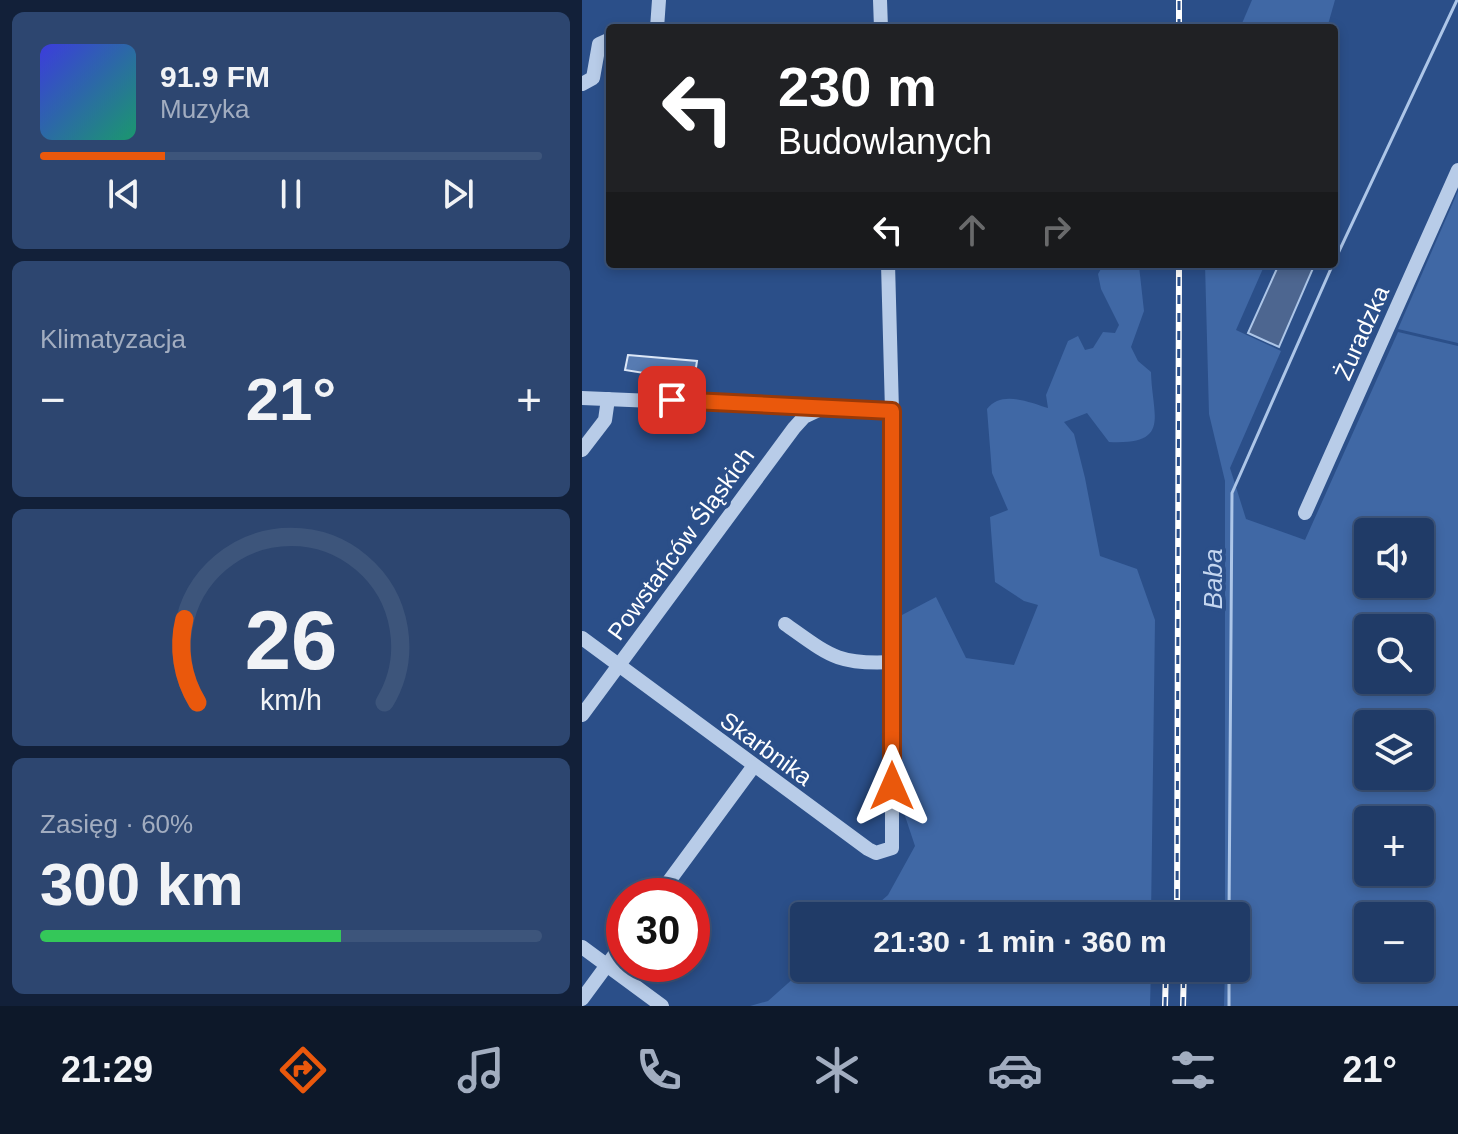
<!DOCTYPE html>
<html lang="pl">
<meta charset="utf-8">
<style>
:root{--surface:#203b67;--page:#2d4670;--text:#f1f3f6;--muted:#a2adc0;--line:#3d557b;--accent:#ea580c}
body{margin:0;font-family:Arial,sans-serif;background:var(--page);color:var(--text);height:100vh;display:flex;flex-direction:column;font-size:30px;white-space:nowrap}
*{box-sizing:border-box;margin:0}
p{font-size:26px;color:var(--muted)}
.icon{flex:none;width:44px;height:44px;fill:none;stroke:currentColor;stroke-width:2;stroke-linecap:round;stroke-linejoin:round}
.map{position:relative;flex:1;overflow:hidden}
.details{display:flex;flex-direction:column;gap:12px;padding:12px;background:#122039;width:582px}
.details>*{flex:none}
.top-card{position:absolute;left:24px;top:24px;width:732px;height:244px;border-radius:8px;box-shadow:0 4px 12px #0003,0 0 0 2px var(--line);background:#202124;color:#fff;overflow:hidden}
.controls{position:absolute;left:772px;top:518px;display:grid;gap:16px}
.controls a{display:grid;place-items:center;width:80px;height:80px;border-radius:8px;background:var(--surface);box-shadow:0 4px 12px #0003,0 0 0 2px var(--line);font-size:40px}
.speed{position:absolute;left:24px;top:878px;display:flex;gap:16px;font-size:40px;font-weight:700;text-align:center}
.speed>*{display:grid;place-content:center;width:104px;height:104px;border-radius:50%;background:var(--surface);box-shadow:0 4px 12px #0003,0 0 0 2px var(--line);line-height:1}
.speed .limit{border:12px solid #d22;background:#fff;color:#111}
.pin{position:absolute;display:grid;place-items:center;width:68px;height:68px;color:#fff;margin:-34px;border-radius:16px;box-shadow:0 4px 12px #0006}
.me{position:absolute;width:88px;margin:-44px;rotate:0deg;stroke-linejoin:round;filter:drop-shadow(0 0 6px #0008)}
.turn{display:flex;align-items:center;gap:28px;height:168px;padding:0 40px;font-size:36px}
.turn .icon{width:104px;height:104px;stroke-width:2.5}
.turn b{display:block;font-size:56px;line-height:68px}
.lanes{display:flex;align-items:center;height:76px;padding:0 40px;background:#0003;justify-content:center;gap:40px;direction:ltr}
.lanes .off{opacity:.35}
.big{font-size:60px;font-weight:700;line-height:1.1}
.details .tile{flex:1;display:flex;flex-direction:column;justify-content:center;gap:12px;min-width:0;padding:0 28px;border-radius:12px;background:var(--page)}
.details .dial{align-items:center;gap:0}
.dial svg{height:208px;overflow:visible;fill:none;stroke:var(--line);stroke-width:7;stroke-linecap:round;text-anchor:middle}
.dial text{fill:var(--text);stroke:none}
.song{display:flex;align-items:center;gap:24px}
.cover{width:96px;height:96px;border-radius:12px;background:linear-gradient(135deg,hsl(240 70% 55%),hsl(160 70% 35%))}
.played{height:8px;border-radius:4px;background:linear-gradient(90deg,var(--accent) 25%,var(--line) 25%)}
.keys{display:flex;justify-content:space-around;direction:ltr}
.heat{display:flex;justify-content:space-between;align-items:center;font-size:44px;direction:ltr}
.charge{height:12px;border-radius:6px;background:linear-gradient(90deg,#34c759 60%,var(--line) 0)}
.trip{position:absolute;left:208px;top:902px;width:460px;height:80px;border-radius:8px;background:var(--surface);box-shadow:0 4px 12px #0003,0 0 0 2px var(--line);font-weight:700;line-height:80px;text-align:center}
.menu{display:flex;height:128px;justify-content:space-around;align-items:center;background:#0d1829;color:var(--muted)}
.menu .icon{width:56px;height:56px}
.menu .active{color:var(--accent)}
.menu b{font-size:36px;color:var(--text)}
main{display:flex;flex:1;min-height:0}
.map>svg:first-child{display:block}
.green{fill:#4068a5;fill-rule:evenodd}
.water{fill:#4d6690;stroke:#adc6e8;stroke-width:2}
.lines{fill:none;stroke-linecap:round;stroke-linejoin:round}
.stream{stroke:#adc6e8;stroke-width:3}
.building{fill:#577bb2;stroke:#dce7f7;stroke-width:2}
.minor{stroke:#b8cce8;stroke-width:14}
.rail-casing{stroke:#fff;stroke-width:6}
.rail{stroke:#2b4f89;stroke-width:3;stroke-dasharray:9;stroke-linecap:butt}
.route-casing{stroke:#983908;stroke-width:20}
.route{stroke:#ea580c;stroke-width:14}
.labels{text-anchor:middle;stroke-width:8;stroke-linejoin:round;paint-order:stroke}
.street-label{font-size:24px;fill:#fff;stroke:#2b4f89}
.water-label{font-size:26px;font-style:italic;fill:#c4d6f0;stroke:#2b4f89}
</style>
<main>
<section class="details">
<div class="tile">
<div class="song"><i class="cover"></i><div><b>91.9 FM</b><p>Muzyka</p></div></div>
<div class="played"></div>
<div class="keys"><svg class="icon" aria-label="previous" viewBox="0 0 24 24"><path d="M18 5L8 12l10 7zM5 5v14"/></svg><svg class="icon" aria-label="pause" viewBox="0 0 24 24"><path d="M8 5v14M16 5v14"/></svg><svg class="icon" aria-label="next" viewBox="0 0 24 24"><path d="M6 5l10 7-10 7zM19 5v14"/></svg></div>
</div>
<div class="tile"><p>Klimatyzacja</p>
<div class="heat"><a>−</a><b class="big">21°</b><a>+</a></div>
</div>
<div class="tile dial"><svg viewBox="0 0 100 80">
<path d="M14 69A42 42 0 1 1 86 69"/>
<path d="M14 69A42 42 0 0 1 9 37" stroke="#ea580c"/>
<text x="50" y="56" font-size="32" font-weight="700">26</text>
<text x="50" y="72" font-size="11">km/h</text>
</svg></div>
<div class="tile"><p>Zasięg · 60%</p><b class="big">300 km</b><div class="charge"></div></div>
</section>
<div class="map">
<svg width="876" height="1006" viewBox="0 0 876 1006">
<rect width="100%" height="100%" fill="#2b4f89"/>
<g class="green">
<path d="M670,0H753L745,28H658Z"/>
<path d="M876,191V343L816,329Z"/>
<path d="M522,264L557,266L562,311L549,347L556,361L569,372C570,416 590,445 527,442L505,413L482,422L492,434L503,478L518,556L555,569L573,620L569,916H282L306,895L333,846L315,792L314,673L320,615L354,597L384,658L432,665L456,605L442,601L413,582L408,517L426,510L410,473L405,409C419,390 447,402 466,408L464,395L486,341L496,336L503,350L511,348L521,332L533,333L537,325L519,289L516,274Z"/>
<path d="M623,264H683L654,330L699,351L648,468L664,519L723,540L816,332L876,346V1006H642L643,968H654V916H643V481L627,414ZM838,532V584H786V532ZM838,628V680H786V628ZM838,724V776H786V724ZM838,820V872H786V820ZM786,916H838V968H786Z"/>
<path d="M223,968H569L568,1006H168L186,1001Z"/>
</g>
<path class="water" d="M697,264L732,266L697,347L666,333Z"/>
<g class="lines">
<g class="stream">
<path d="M752,262L875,0"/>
<path d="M647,916L650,493L751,264"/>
<path d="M647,1006V968"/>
</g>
</g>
<path class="building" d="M46,355L115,361L112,381L43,370Z"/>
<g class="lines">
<g class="minor">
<path d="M298,0L299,28"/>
<path d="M75,28L77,0"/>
<path d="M0,84L11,78L17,44L28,39"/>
<path d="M0,398L310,411"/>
<path d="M0,450L23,420L26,399"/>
<path d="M723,513L876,170"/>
<path d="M203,624C247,655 255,665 310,662"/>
<path d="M0,638L286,849L294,853L310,848V411L306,264"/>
<path d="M0,715L212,428L222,417L241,408"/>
<path d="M76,896L171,767"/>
<path d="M0,947L80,1006"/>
<path d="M0,999L42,942"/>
</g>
<defs>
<g id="rail">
<path d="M597,28V0"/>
<path d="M595,916L597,264"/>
<path d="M583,1006L584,968"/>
<path d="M601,1006L602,968"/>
</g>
</defs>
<use href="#rail" class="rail-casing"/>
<use href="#rail" class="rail"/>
</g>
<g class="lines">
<defs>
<path id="route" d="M90,400L310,411V786"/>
</defs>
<use href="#route" class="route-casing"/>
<use href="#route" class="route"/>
</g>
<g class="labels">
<g class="street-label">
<text transform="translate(780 333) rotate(-66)" y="8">Żuradzka</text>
<text transform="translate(99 544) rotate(-54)" y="8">Powstańców Śląskich</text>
<text transform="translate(184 749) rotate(36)" y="8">Skarbnika</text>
</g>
<g class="water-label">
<text transform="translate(631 579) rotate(-90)" y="9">Baba</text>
</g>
</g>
</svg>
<div class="controls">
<a><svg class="icon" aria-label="sound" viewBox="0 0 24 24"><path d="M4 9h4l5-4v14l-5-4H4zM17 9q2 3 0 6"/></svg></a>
<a><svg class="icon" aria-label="search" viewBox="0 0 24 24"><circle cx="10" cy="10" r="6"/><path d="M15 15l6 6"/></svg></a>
<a><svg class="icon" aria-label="layers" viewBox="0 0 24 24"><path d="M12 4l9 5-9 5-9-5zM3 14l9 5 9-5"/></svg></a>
<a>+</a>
<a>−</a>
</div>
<div class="speed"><div class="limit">30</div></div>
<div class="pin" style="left:90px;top:400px;background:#d93025"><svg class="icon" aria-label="arrive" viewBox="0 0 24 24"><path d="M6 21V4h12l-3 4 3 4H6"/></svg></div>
<svg class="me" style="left:310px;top:786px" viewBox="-20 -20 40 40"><path d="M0-17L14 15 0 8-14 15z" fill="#ea580c" stroke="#fff" stroke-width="4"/></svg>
<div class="trip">21:30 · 1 min · 360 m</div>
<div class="top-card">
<div class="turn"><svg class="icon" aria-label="left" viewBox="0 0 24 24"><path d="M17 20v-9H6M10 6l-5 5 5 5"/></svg><div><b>230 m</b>Budowlanych</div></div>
<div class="lanes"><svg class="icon" aria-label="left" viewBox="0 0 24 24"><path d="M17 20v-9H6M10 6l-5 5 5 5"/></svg><svg class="icon off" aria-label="ahead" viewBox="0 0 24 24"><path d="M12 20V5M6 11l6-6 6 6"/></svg><svg class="icon off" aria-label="right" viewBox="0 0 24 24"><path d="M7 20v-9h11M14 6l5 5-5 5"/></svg></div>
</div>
</div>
</main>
<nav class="menu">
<b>21:29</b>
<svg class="icon active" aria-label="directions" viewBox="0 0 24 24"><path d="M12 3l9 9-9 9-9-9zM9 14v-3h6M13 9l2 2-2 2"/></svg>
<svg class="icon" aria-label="music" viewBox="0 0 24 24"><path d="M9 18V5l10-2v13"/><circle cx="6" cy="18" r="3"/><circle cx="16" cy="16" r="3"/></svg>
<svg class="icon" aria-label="phone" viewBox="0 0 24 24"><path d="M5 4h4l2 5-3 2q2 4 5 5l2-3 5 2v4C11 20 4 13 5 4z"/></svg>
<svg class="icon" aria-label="climate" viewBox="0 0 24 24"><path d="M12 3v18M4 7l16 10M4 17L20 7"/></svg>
<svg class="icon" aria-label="car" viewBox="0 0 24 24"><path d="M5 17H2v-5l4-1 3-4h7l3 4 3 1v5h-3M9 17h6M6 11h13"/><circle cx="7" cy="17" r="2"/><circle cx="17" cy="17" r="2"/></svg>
<svg class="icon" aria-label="filters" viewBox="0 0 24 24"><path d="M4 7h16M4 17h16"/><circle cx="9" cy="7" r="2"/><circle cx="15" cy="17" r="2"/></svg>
<b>21°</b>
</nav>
